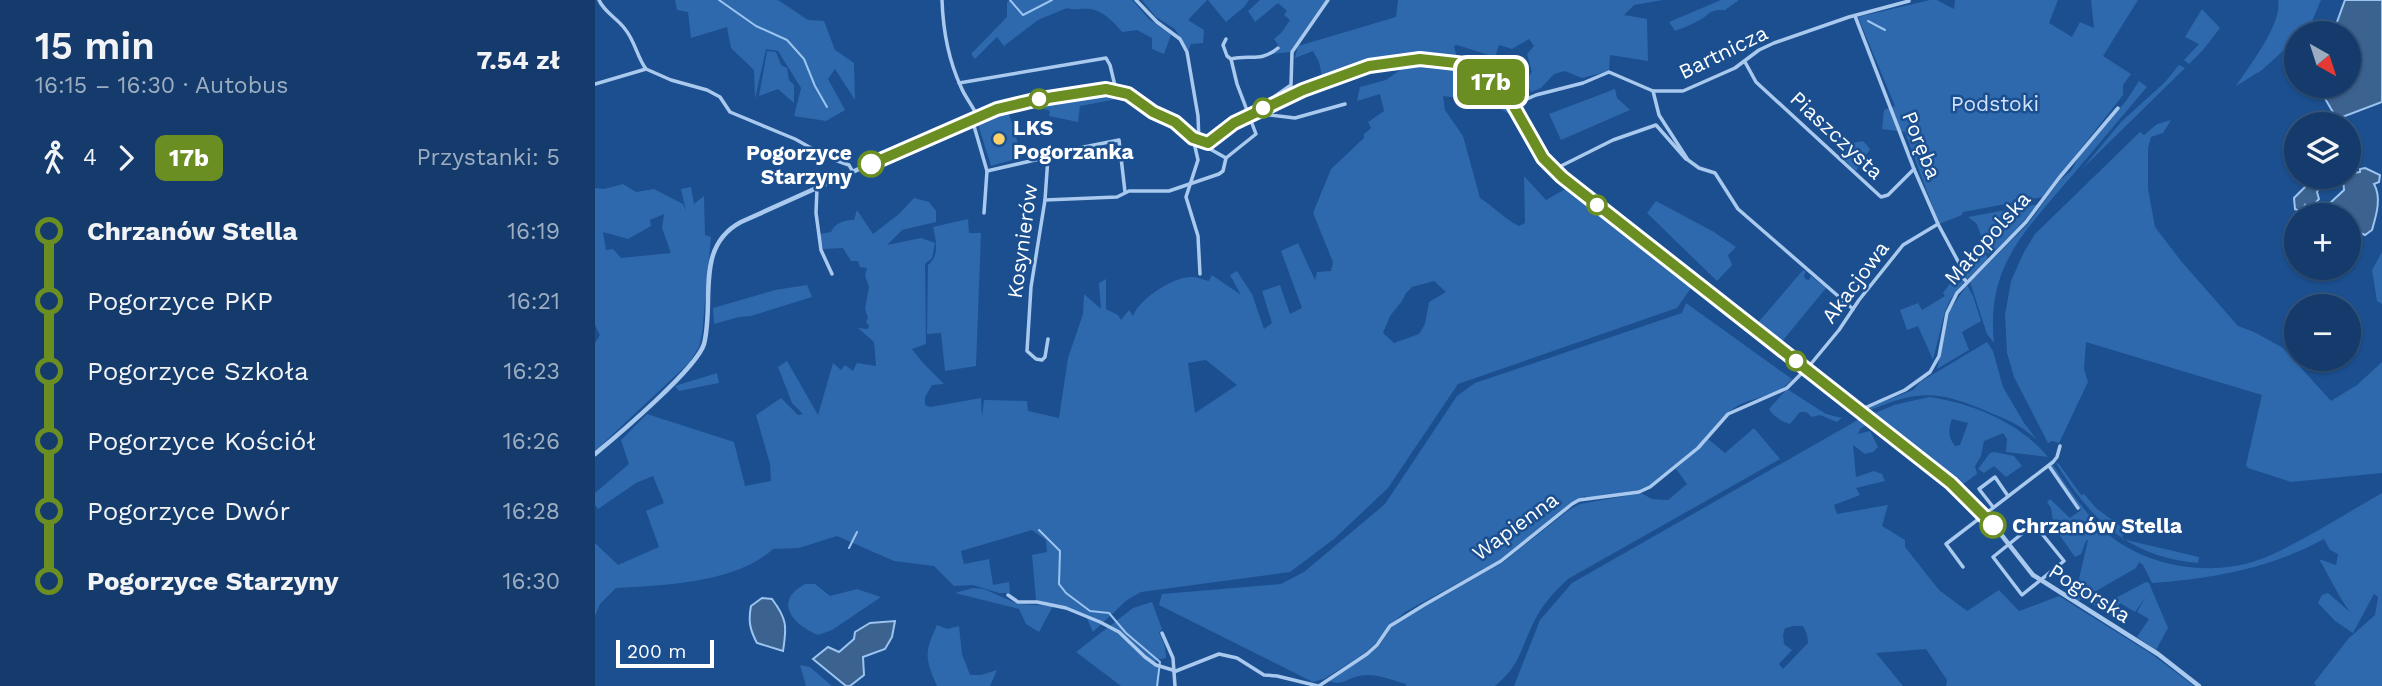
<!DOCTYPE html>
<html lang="pl">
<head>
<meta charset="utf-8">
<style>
	:root { --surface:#143b6b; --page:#1d4271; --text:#f1f3f6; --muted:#9dadc1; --line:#33557e }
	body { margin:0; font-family:"Work Sans",sans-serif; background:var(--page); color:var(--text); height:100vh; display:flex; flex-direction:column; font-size:26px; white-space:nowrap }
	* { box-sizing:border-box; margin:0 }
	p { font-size:23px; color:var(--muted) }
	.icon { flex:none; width:38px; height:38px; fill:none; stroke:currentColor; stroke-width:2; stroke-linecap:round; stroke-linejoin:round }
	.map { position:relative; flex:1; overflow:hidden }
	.details { display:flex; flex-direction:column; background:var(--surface); width:595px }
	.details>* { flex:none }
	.badge { padding:0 14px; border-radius:10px; font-size:24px; line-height:46px }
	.needle { width:46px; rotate:141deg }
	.fabs { position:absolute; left:1689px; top:21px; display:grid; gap:14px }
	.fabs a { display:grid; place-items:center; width:77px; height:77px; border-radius:50%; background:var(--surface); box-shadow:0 2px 5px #0004,0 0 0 2px var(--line); font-size:35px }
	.scale { position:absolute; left:21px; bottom:18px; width:98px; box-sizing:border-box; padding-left:7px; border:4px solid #fff; border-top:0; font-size:19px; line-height:24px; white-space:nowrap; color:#fff; -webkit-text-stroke:5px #1b4f8f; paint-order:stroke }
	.map>.badge { position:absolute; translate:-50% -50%; box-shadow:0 0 0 4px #fff }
	.legs { display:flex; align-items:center; gap:10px; height:77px; padding:0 35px; font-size:23px }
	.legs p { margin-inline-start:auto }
	.headline { display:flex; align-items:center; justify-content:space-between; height:119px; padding:0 35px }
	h1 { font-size:38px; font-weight:600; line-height:52px }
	ul { padding:0 35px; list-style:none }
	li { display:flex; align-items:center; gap:24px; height:70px; font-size:26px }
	li i { display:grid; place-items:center; width:10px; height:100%; margin:0 9px; background:currentColor }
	li i::after { content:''; width:18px; height:18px; margin:-9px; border:5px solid; border-radius:50%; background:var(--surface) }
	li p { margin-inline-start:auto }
	li:first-child i { background:linear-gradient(#0000 50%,currentColor 0) }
	li:last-child i { background:linear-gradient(currentColor 50%,#0000 0) }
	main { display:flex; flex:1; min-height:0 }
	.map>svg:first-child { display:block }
	.green { fill:#2e69ad; fill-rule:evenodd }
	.water { fill:#3c6290; stroke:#9cc4f0; stroke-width:2 }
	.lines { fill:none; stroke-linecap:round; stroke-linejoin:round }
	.stream { stroke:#9cc4f0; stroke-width:2 }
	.minor { stroke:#a9c9ee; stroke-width:3.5 }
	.tertiary { stroke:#a9c9ee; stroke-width:4.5 }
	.line-1-casing { stroke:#fff; stroke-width:16 }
	.line-1 { stroke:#6b8e23; stroke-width:10 }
	.stop-1-dot { fill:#fff; stroke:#6b8e23; stroke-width:3.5 }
	.poi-dot { fill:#ffd166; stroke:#1b4f8f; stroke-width:2.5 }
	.labels { text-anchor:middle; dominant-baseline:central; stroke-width:5; stroke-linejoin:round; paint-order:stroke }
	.street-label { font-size:21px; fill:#fff; stroke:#1b4f8f }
	.park-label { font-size:21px; fill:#cfe3fa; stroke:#1b4f8f }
	.poi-label { font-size:21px; font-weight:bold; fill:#fff; stroke:#1b4f8f; text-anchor:start }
	.stop-label { font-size:21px; font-weight:bold; fill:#fff; stroke:#1b4f8f; text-anchor:end }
</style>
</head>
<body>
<main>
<section class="details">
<div class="headline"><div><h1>15 min</h1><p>16:15 – 16:30 · Autobus</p></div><b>7.54 zł</b></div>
<div class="legs"><svg class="icon" aria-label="walk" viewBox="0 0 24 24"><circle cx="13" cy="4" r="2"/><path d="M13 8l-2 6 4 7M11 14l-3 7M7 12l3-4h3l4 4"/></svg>4<svg class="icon" aria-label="forward" viewBox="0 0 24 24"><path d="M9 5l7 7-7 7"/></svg><b class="badge" style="background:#6b8e23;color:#fff">17b</b><p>Przystanki: 5</p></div>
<ul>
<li><i style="color:#6b8e23"></i><b>Chrzanów Stella</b><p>16:19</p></li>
<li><i style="color:#6b8e23"></i><span>Pogorzyce PKP</span><p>16:21</p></li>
<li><i style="color:#6b8e23"></i><span>Pogorzyce Szkoła</span><p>16:23</p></li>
<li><i style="color:#6b8e23"></i><span>Pogorzyce Kościół</span><p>16:26</p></li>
<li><i style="color:#6b8e23"></i><span>Pogorzyce Dwór</span><p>16:28</p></li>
<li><i style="color:#6b8e23"></i><b>Pogorzyce Starzyny</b><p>16:30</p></li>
</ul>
</section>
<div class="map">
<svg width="1787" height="686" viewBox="0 0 1787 686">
	<rect width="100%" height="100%" fill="#1b4f8f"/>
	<g class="green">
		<polygon points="80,0 183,0 213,20 229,21 240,50 259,63 260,100 240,69 233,79 250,110 231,121 199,116 206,88 183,51 171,49 160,99 159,70 136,48 132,27 96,38 93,12 82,10"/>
		<path d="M415,0H537L554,19L576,35L569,54L557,49V38L542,30L527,32C520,23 507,10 495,9C486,8 481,11 472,8L443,20L409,46L402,37L380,59L376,54L412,17V2Z"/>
		<polygon points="547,0 612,0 593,20 609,30 608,43 596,44 593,51 580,29 561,17"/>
		<polygon points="613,0 654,0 649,7 631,22"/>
		<polygon points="665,0 732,0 695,52 677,54 685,48 679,39 687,32 695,20 689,15 692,11 683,3 660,22 653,11"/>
		<polygon points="803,0 1068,0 1039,5 1029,15 1052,19 1053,61 1015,55 1014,71 987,78 970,71 959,74 946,88 936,92 930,81 937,72 932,54 939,46 934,39 917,49 904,45 900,57 862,45 859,46 863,62 816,57 781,62 728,80 724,62 718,51 700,58 703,46 801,17"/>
		<path d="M1126,0H1144L1130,10C1113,9 1115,15 1103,21C1096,25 1087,28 1080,31L1074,22Z"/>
		<polygon points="1335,0 1342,0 1359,9 1360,0 1463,0 1454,23 1477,37 1485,22 1499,28 1496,0 1543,0 1508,56 1536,74 1528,85 1528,95 1448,197 1368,212 1367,215 1344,224 1310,132 1287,129 1289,110 1300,106 1263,17"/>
		<path d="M1683,0H1726L1715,26L1707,33H1701V39L1667,70L1641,86C1654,66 1688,23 1683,0Z"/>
		<polygon points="1607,9 1625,28 1608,50 1594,64 1589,60 1604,44 1590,37"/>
		<polygon points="172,51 181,52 186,65 192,68 194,80 199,85 199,103 183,89 164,96"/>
		<path d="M840,64L873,72L916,108L922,118L919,119C903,101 871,99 848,96L850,110L868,136L885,198C899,207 910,219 924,226L930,223L929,176L951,200L972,188L1098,285L1082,308L863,384L793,488L739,539L695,572L546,592L532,600L498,632L490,614L441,600L437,555L452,552L451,540L437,530L366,551L369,564L394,559L398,585L414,582L415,593H404L378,585L359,586L339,566L299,561L242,536L204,548L178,549C141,583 70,585 21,588L5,604L0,616V543L23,565L64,547L51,511L69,503L58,476L41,483L3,509L0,505V493L34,464L26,440L52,414L139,442L150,486L176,481L175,464L161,415L186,398L203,415L208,414L197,403L183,367L192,361L223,415L238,363L246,370L250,365L258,371L262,363L281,366L279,342L263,328L273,329L274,326L271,322L273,318L270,309L274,287L270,276L272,268L265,267L263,261H256L248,248L228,249L225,234L236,232C240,223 249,220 259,220L262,210L278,234L304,214L319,198L334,202L341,211V222L307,230L292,245L326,238L340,243L337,258L330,264L331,344L317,349L328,363L349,384L337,385L330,397V405L335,407L386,398L387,418L389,400L432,401L433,411L464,418L473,358L488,314L489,294L506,309L504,283L511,279V309L523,315L526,320L534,310L538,316C544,299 579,276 597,277C603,277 609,280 614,281L617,275L646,295L635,275L642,271L657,294L669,329L677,323L667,291L685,285L695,314L707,308L686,251L703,243L720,280L722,272L736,271L738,262L718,213L736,169L769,138V134L776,128L773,122L789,111L785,94L762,101L765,87L791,80L812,65ZM839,281L851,292L834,302L830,324L824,334L799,343L788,333L795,316L807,301L811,293L817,287ZM611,360L642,385L600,413L593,363Z"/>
		<polygon points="1584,65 1590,68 1487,169 1526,122 1570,82"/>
		<path d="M1544,81L1552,87C1526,117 1501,148 1475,178C1430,231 1391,266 1399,343L1392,334L1375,282L1433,224L1465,180L1476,171L1484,156L1531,101Z"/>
		<polygon points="1020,89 1022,98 1035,110 966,140 954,114"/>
		<polygon points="514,91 528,94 527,98 485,106 483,122 454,116 455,111 447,108 448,103 453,100"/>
		<polygon points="413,111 427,157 396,166 382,121"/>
		<polygon points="1576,120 1568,133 1556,137 1553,148 1553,189 1560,227 1586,261 1643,326 1659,332 1688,348 1736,401 1762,385 1787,362 1787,473 1696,482 1653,468 1651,465 1667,395 1491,342 1489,369 1493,382 1464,443 1457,441 1453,443 1419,377 1412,353 1410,315 1416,281 1429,252 1440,234 1545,132 1549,135 1562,124"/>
		<polygon points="1268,141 1275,149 1261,171 1246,157 1258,143"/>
		<path d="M28,184L41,192L59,189L88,204L91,211L86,189L96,187L99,204L109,196L110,235L116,237L107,334L104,347L94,363L0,451V343L5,335L0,325V188L9,189ZM69,214L67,228L76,253L26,258L18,249L11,250L8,232L33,239L56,226L55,220Z"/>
		<polygon points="1061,201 1119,232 1141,247 1133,255 1137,265 1122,281 1052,213"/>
		<polygon points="1444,204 1401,252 1392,253 1382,224 1373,217"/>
		<path d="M373,219L374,233H386L381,366L350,371L346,333L332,334L333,265C345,255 341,241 338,227Z"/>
		<polygon points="1389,251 1393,259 1371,280 1366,273 1366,268"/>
		<polygon points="1787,252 1787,304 1782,301 1777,270"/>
		<polygon points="1208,270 1211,272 1209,275 1210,279 1214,280 1216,276 1231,288 1185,344 1161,325"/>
		<polygon points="1362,274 1369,282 1355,300 1350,311 1338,360 1323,326 1312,330 1305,310 1323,303 1327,310 1350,296 1348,293"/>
		<polygon points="212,285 217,297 156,316 144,317 119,324 118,308 180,290"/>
		<polygon points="1372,285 1378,296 1386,321 1367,332 1374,350 1342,369 1355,310"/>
		<path d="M1091,303L1197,379C1184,396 1162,396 1144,405C1124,416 1116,433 1101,448C1087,462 1069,474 1053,487L1044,490L992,498L988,495L989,498L984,499L905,560L810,612L794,626L780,644L770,653L729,679L718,682L564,605L567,594L686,584L709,572L790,504L862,396L880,383L1087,313Z"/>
		<path d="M1392,342L1398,351L1408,387L1429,423L1442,440C1429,427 1413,420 1396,413C1343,390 1323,389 1271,412L1272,408L1318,390L1325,382Z"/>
		<polygon points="122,373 124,383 84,391 80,386"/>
		<path d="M1192,389L1231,414L1247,418L1242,422L1225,415L1217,417L1211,412H1205L1195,424C1186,421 1179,417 1174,409Z"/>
		<path d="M1334,397C1378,403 1425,423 1453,457L1411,452L1412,439L1408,433L1389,441L1386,456L1380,466L1382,474L1364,487L1273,416L1299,405ZM1357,419L1373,423L1365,445L1360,446C1353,437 1353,430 1357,419Z"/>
		<path d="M1268,417L1275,423L1265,429L1263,434L1275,431L1283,447L1278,452L1270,454L1258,445L1261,477L1279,471L1287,474L1290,481L1261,488L1265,495L1239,505L1242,514L1293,505L1287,526L1310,540V547L1344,590L1372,611L1404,590L1424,611L1464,596L1558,655L1599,686H1351L1352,680L1331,649L1281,653L1308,686H919L945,620L977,583ZM1199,626H1208L1212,634L1213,643L1188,669L1184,664L1197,650L1189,644L1188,635L1190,628Z"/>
		<path d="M1159,428L1185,459L973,579C959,592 947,605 939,622C925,649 926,665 900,686H811V684C796,680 779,672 764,676C750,679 748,686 733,681L770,657L784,646L796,628L812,615L907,563L974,510L985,504L1046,493L1057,499L1073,500L1092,484L1081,469L1113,439L1130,453Z"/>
		<polygon points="1399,452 1419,456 1427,466 1411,477 1399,466 1389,473 1383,469 1395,453"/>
		<path d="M1461,463L1464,464L1486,495L1489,494L1501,508L1529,529L1527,539L1604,557L1603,563C1534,557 1496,520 1461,463Z"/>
		<path d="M1458,465C1472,487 1488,510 1507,529C1550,569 1621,579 1674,556C1713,538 1750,514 1787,493V686H1721L1719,683L1753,639L1780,615L1783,597L1779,594L1758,633L1740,621L1723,603L1727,595L1733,593L1755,612C1743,596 1735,577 1724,559L1741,565L1743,554L1735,550L1729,539C1676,568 1616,579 1557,583L1548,565L1544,562L1541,568L1482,602L1480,596L1493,540L1491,541L1486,554L1480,557L1459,527L1456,508L1452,502L1455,499L1475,518L1486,510L1456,466Z"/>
		<polygon points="1551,582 1554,583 1573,628 1561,650 1542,637 1554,619 1542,612 1551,597 1540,612 1525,603 1519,618 1491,600 1496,598 1509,604"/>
		<path d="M210,584H220L235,596L262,589L286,597L237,630L223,635C199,625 177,602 210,584Z"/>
		<polygon points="378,588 389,589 423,604 458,606 444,632 431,624 424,609 360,593"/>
		<path d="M557,602L567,629L564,633C569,641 571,649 571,658L561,660L559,664L565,669L564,686H526L481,652L538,608Z"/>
		<path d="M342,625L352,629L364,626L367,654L375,675H386L402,670L395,686H342C330,658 329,653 342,625Z"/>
		<polygon points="205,665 215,667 237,686 211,686"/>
	</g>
	<g class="water">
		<polygon points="1750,0 1787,0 1787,102 1742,119 1725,90 1727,86 1754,86 1754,33 1738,33"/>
		<path d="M1770,168L1785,175L1784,182L1779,184C1787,198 1781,216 1777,230L1770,235L1754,228V215H1734L1733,205L1749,190L1748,179L1754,174L1765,172V169Z"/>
		<polygon points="1722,177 1730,177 1722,192 1724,199 1713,211 1710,205 1706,212 1700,209 1699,198 1712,185 1712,182"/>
		<path d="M167,598L177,599C192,619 192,626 188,651L162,643C155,630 153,621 156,606Z"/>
		<polygon points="300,621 297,637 290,649 268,657 269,675 255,686 251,686 218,659 233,647 244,652 259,639 260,632 275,623"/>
	</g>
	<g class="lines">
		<g class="stream">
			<polyline points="124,0 161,26 192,40 209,59 220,86 232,107"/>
			<polyline points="415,0 428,15 457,0"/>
			<polyline points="1273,21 1290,30"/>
			<polyline points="444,530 465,551 464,584 471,593 495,611 514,613 531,633 565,662 562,686"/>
			<polyline points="254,548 262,532"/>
		</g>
		<g class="minor">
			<path d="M4,0C9,12 22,18 30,29C40,41 42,57 51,69"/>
			<path d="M347,0C348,30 353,59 366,87C370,97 378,106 382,116"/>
			<polyline points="541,0 562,22 585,39 592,52 603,116 604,141"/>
			<polyline points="1260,16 1319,169 1343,224 1365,265 1365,275 1372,282"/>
			<polyline points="631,39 628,45 632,56 636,59"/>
			<polyline points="1150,62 1161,82 1286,197 1293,195 1319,169"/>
			<polyline points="364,83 511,58 515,65 521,90"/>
			<polyline points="0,84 51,69 76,80 112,90 125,97 135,112 200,139 234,158 254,165 258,172"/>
			<polyline points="1058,91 1064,115 1093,160 1104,168 1120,173 1143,209 1258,309"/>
			<polyline points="918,105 941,95 988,83 1014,72 1058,91 1088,91 1140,68 1164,50 1179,43 1254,17 1314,1"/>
			<polyline points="673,106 673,101 696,85 697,52 733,0"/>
			<polyline points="664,111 667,114 700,118 750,104"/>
			<polyline points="377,119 392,171 389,213"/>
			<polyline points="598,138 603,160 591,197 603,236 605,274"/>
			<polyline points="611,144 615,149 631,158"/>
			<polyline points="453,157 459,153 524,140 530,192"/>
			<polyline points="958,170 1018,140 1061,125 1091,159"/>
			<polyline points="392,171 453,157 450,200 436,287 432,351 441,359 447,360 450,357 453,339"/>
			<polyline points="222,188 221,213 226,250 237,274"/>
			<path d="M450,200L522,197L534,191H574L624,174L628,171L631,158L661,134L642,84L636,59C655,54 665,63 683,48"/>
			<polyline points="1265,410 1310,390 1335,372 1344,356 1352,313 1362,293 1431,222 1464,178 1523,108"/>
			<polyline points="1454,466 1483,508"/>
			<polyline points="1398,507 1384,489 1400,477 1413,496"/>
			<polygon points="1439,524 1469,561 1427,595 1398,557"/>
			<polyline points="1368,567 1351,544 1458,462 1462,457 1465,446"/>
			<polyline points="413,595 423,602 442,602 471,608 505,622 524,632 550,657 561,665 581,671"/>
			<polyline points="567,633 578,658 580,686"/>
			<polyline points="581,671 624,654 642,658 669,675 682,676 723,686"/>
			<polyline points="724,686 772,654 782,645 795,626 829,605 906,561 977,504 984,500 1044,492 1055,487 1103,448 1133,414 1192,388 1215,365 1244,330 1264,300 1308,245 1343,224"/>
		</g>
		<path class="tertiary" d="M0,454C23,435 102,368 109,344C120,301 99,247 146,222L382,116L440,100L501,90L524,91L533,94L558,112L580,122L598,138L610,143L616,142C675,96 779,50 855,62C866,64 876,65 885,72C900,83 916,99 925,115C936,134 943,154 958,170L1354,481L1390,514L1438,575L1563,654L1604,686"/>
	</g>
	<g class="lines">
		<defs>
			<polyline id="line-1" points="276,164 402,109 440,100 511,89 533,94 558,112 580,122 598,138 613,143 639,123 708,90 774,66 825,59 870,64 887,73 918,105 948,158 967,177 1356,483 1398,525"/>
		</defs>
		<use href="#line-1" class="line-1-casing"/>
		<use href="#line-1" class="line-1"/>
	</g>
	<g class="stop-1-dot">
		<circle cx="444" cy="99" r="9"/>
		<circle cx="668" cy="108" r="9"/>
		<circle cx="276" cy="164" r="12"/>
		<circle cx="1002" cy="205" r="9"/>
		<circle cx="1201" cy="361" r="9"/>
		<circle cx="1398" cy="525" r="12"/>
	</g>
	<circle class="poi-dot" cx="404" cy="139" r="7"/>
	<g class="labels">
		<g class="street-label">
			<text transform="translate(1128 52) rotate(-26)">Bartnicza</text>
			<text transform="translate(1242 135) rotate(43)">Piaszczysta</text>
			<text transform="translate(1327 145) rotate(68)">Poręba</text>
			<text transform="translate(1392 238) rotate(-48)">Małopolska</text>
			<text transform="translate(427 241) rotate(-82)">Kosynierów</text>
			<text transform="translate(1260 282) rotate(-53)">Akacjowa</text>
			<text transform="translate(920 526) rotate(-36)">Wapienna</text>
			<text transform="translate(1495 593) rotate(32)">Pogorska</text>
		</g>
		<g class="park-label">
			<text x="1400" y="103">Podstoki</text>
		</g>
		<g class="poi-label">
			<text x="418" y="127">LKS<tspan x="418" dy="24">Pogorzanka</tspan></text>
		</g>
		<g class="stop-label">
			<text x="257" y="152">Pogorzyce<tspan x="257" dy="24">Starzyny</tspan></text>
			<text x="1417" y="525" text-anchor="start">Chrzanów Stella</text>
		</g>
	</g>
</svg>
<div class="fabs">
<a><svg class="needle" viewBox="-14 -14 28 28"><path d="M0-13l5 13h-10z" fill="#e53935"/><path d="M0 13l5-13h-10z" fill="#9dadc1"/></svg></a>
<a><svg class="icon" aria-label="layers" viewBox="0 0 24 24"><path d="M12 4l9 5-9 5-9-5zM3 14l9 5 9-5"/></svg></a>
<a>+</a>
<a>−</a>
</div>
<div class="scale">200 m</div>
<b class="badge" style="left:896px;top:82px;background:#6b8e23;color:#fff">17b</b>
</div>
</main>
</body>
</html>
